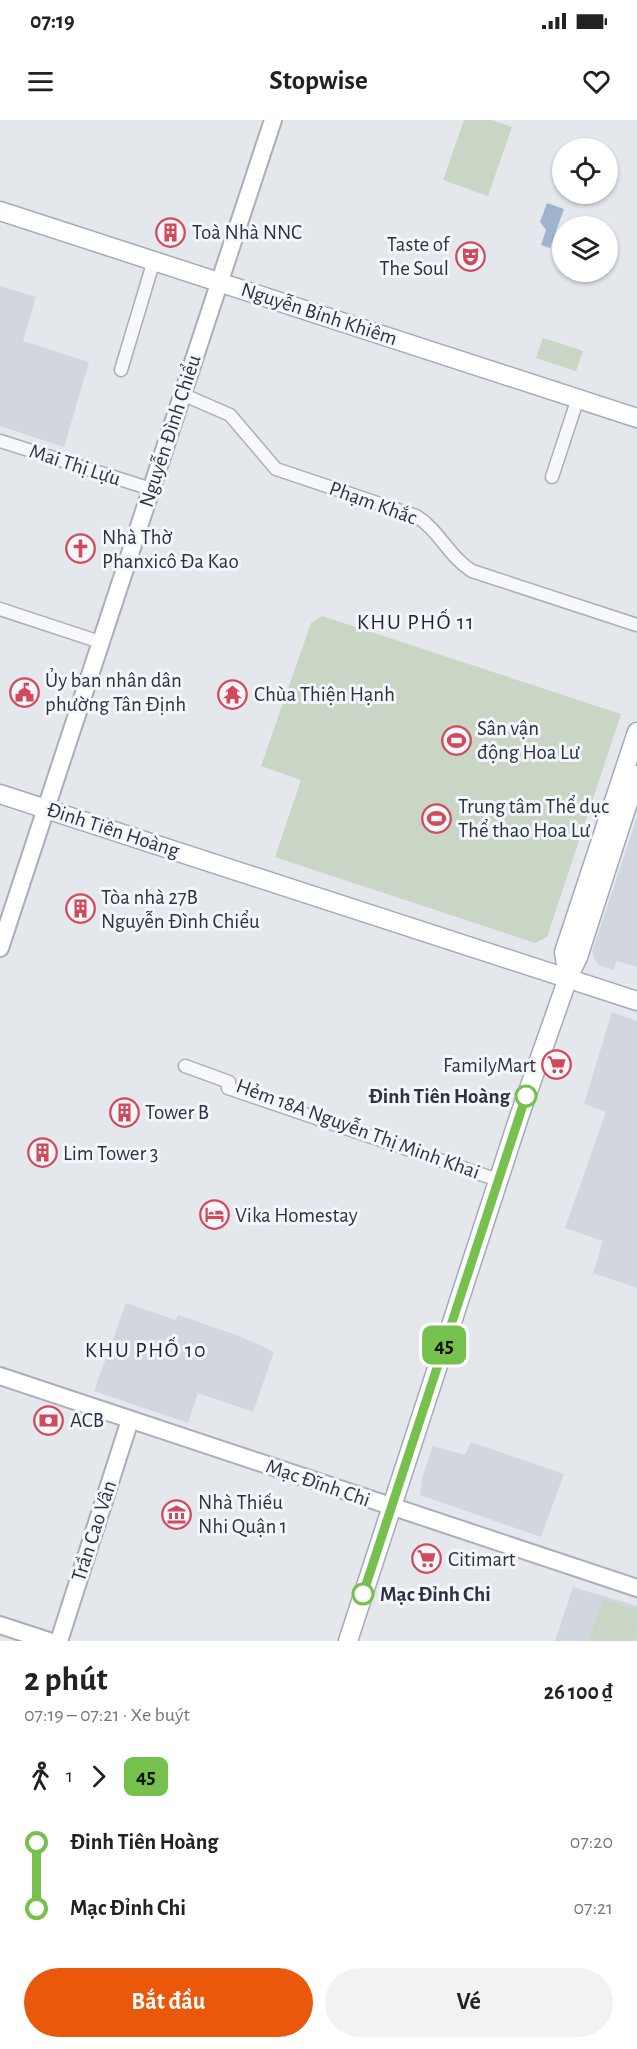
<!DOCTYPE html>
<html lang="vi">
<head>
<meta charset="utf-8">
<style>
	:root { --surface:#fff; --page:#f2f2f2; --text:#222; --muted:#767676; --accent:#ea580c }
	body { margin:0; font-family:"Alegreya Sans",sans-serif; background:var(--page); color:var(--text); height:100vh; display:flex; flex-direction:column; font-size:22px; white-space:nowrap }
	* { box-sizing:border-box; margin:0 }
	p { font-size:20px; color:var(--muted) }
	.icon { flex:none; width:33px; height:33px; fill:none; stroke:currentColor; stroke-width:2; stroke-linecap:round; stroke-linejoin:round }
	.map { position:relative; height:1521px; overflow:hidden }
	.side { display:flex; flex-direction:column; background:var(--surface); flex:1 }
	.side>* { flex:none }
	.badge { padding:0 12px; border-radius:9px; font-size:21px; line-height:39px }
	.fabs { position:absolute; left:552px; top:18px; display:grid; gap:12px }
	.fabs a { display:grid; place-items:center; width:66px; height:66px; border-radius:50%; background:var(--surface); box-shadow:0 2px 4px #0004; font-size:30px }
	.map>.badge { position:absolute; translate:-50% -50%; box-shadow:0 0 0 3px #fff }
	.legs { display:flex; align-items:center; gap:9px; height:66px; padding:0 24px; font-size:20px }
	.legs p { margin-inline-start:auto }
	.headline { display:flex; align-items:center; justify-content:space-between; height:102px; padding:0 24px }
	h1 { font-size:33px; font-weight:700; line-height:45px }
	.cta { display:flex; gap:12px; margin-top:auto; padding:12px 24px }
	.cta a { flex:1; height:69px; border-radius:36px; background:var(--accent); color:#fff; font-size:24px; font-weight:700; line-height:69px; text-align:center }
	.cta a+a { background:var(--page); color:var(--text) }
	ul { padding:0 24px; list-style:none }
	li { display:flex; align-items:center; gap:21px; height:66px; font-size:22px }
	li i { display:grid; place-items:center; width:9px; height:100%; margin:0 8px; background:currentColor }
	li i::after { content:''; width:15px; height:15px; margin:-8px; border:4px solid; border-radius:50%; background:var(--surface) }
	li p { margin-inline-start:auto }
	li:first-child i { background:linear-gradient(#0000 50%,currentColor 0) }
	li:last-child i { background:linear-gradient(currentColor 50%,#0000 0) }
	.status { display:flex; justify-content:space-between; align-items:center; height:42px; padding:0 30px; background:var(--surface); direction:ltr }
	.status svg { height:16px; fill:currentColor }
	header { display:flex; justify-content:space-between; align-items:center; height:78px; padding:0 24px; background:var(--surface); font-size:27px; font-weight:700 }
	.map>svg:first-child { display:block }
	.built { fill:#d2d6de }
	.green { fill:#c9d6c5 }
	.water { fill:#9fb4cc }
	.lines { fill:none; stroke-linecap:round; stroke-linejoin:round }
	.street-casing { stroke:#a9aeb7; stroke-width:15 }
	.secondary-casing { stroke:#a9aeb7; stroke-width:20 }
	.primary-casing { stroke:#a3abb8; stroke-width:21 }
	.street { stroke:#f7f8fa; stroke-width:12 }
	.secondary { stroke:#fff; stroke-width:16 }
	.primary { stroke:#fff; stroke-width:18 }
	.line-1-casing { stroke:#fff; stroke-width:14 }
	.line-1 { stroke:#76c04d; stroke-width:9 }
	.stop-1-dot { fill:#fff; stroke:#76c04d; stroke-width:3 }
	.labels { text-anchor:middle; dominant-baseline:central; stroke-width:6; stroke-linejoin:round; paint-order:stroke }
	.poi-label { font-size:21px; fill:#2b3445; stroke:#f4f6f9; text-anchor:start }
	.street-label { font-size:21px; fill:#2b3445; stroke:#f4f6f9 }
	.stop-label { font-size:21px; font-weight:bold; fill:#2b3445; stroke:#f4f6f9; text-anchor:end }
	.neighbourhood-label { font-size:22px; letter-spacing:1.5px; fill:#1d2536; stroke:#f4f6f9 }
</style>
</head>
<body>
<div class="status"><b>07:19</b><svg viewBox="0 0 49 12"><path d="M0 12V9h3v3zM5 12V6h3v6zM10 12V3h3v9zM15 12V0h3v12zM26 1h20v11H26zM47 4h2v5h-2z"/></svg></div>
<header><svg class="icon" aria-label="menu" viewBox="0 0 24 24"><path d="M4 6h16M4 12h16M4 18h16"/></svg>Stopwise<svg class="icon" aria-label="heart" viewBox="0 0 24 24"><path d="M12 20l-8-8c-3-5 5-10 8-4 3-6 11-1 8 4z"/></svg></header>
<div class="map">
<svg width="637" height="1521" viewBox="0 0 637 1521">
	<rect width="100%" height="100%" fill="#e4e7ec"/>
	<g class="built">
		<polygon points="0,166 36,177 23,221 89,242 64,327 0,306"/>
		<polygon points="637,697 637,847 617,841 613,850 597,844 592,832"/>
		<polygon points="612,892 637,901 637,1168 593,1153 603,1121 565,1108 606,992 584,984"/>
		<polygon points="126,1183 176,1200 178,1195 187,1198 239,1216 274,1232 253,1292 198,1273 188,1303 94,1271"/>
		<polygon points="471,1322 564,1354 541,1417 420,1375 422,1358 433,1326 465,1335"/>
		<polygon points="573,1467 637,1486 637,1521 555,1521"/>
	</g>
	<g class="green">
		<polygon points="464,0 491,0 512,7 488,76 443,60"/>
		<polygon points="543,218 583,231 576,251 536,238"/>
		<polygon points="322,496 621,594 547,817 535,823 275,737 301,660 261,646 311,503"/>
		<polygon points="603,1479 637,1490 636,1521 588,1521"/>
	</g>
	<polygon class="water" points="547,83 564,89 550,128 541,125 546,110 540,102"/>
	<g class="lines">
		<defs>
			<g id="street">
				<polyline points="121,250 154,140"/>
				<path d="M182,274L230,295L276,349L416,396C439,410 449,437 472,451L637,505"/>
				<polyline points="0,321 151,369"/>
				<polyline points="552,357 578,278"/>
				<polyline points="0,489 100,522"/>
				<polyline points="185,946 229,962 228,968 498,1060"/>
			</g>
			<g id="secondary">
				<polyline points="0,828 273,0"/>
				<polyline points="0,1256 637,1468"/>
				<polyline points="0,1505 49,1521"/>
				<polyline points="59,1521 130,1300"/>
			</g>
			<g id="primary">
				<polyline points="0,91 637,298"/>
				<polyline points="0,674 637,881"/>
				<polyline points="568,858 564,832 637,612"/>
				<polyline points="348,1521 519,997 568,858 578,837 637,655"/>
			</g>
		</defs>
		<use href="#street" class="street-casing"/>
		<use href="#secondary" class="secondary-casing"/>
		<use href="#primary" class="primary-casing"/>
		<use href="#street" class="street"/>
		<use href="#secondary" class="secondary"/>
		<use href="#primary" class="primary"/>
	</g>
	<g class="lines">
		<defs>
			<polyline id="line-1" points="363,1474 526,976"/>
		</defs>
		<use href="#line-1" class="line-1-casing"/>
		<use href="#line-1" class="line-1"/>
	</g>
	<defs>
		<symbol id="building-ring" viewBox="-11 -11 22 22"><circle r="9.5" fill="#f4f6f9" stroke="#d1495b" stroke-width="1.5"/><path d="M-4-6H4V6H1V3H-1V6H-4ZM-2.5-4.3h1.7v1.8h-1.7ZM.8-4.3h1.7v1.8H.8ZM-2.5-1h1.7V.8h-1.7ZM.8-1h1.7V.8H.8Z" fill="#d1495b"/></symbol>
		<symbol id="theatre-ring" viewBox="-11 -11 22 22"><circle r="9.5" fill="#f4f6f9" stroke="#d1495b" stroke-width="1.5"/><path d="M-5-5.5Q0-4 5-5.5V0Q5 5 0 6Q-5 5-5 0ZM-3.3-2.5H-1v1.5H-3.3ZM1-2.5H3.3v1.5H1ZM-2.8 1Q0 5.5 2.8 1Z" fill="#d1495b"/></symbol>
		<symbol id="church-ring" viewBox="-11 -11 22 22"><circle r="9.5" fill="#f4f6f9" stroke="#d1495b" stroke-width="1.5"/><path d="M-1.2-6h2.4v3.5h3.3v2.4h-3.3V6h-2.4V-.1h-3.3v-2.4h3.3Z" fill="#d1495b"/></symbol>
		<symbol id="civic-ring" viewBox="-11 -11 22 22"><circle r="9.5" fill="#f4f6f9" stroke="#d1495b" stroke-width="1.5"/><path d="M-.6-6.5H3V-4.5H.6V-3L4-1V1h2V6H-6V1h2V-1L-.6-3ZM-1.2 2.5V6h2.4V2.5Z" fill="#d1495b"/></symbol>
		<symbol id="temple-ring" viewBox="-11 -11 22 22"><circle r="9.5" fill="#f4f6f9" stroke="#d1495b" stroke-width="1.5"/><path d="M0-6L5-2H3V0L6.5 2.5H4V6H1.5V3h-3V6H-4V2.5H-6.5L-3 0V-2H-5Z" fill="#d1495b"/></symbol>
		<symbol id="stadium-ring" viewBox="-11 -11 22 22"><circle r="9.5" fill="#f4f6f9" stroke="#d1495b" stroke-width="1.5"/><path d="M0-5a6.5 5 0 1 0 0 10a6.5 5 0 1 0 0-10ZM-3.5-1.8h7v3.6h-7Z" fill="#d1495b"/></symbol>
		<symbol id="supermarket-ring" viewBox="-11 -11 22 22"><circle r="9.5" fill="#f4f6f9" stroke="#d1495b" stroke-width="1.5"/><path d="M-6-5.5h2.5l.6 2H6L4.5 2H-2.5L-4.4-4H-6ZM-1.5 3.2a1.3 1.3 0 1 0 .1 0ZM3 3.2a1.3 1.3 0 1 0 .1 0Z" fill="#d1495b"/></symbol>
		<symbol id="hotel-ring" viewBox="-11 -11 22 22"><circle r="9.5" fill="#f4f6f9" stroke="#d1495b" stroke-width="1.5"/><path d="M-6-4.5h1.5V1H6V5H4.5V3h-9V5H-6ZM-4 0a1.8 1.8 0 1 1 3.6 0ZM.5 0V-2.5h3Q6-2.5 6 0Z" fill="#d1495b"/></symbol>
		<symbol id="bank-ring" viewBox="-11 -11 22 22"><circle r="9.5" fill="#f4f6f9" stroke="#d1495b" stroke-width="1.5"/><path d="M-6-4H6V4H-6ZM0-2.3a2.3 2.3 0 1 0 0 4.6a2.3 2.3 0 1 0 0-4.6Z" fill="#d1495b"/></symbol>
		<symbol id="museum-ring" viewBox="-11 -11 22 22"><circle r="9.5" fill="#f4f6f9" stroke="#d1495b" stroke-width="1.5"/><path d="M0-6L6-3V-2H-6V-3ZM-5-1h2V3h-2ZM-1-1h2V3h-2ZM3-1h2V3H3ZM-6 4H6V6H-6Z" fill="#d1495b"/></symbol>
	</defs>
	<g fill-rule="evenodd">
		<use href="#building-ring" x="154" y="96" width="33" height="33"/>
		<use href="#theatre-ring" x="454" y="120" width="33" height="33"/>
		<use href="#church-ring" x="64" y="412" width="33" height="33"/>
		<use href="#civic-ring" x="8" y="556" width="33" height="33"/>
		<use href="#temple-ring" x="216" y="558" width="33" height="33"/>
		<use href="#stadium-ring" x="440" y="604" width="33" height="33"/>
		<use href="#stadium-ring" x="420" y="682" width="33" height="33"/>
		<use href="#building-ring" x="64" y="772" width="33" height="33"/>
		<use href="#supermarket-ring" x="540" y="928" width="33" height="33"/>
		<use href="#building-ring" x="108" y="976" width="33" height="33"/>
		<use href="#building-ring" x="26" y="1016" width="33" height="33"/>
		<use href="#hotel-ring" x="198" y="1078" width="33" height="33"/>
		<use href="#bank-ring" x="32" y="1284" width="33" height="33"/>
		<use href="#museum-ring" x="160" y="1378" width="33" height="33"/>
		<use href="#supermarket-ring" x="410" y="1422" width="33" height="33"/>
	</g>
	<g class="stop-1-dot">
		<circle cx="526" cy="976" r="10"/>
		<circle cx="363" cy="1474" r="10"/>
	</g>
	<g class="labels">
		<g class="poi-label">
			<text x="192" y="112">Toà Nhà NNC</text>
			<text x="449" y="124" text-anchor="end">Taste of<tspan x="449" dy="24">The Soul</tspan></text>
			<text x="102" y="417">Nhà Thờ<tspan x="102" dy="24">Phanxicô Đa Kao</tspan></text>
			<text x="45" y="560">Ủy ban nhân dân<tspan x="45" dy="24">phường Tân Định</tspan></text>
			<text x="254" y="574">Chùa Thiện Hạnh</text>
			<text x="477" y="608">Sân vận<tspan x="477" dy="24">động Hoa Lư</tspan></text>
			<text x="458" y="686">Trung tâm Thể dục<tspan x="458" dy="24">Thể thao Hoa Lư</tspan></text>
			<text x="101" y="777">Tòa nhà 27B<tspan x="101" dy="24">Nguyễn Đình Chiểu</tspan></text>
			<text x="536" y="945" text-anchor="end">FamilyMart</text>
			<text x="145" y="992">Tower B</text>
			<text x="63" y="1033">Lim Tower 3</text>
			<text x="235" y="1095">Vika Homestay</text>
			<text x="70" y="1300">ACB</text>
			<text x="198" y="1382">Nhà Thiếu<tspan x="198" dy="24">Nhi Quận 1</tspan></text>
			<text x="448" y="1439">Citimart</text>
		</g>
		<g class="street-label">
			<text transform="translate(319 194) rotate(18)">Nguyễn Bỉnh Khiêm</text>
			<text transform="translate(170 311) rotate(-72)">Nguyễn Đình Chiểu</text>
			<text transform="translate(75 345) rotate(18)">Mai Thị Lựu</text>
			<text transform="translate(373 383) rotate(20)">Phạm Khắc</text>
			<text transform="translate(113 710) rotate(18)">Đinh Tiên Hoàng</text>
			<text transform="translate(358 1009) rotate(20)">Hẻm 18A Nguyễn Thị Minh Khai</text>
			<text transform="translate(318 1363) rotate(19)">Mạc Đĩnh Chi</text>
			<text transform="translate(94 1411) rotate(-72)">Trần Cao Vân</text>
		</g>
		<g class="stop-label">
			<text x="510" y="976">Đinh Tiên Hoàng</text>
			<text x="380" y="1474" text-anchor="start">Mạc Đỉnh Chi</text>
		</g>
		<g class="neighbourhood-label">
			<text x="416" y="502">KHU PHỐ 11</text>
			<text x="146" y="1230">KHU PHỐ 10</text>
		</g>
	</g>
</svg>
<div class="fabs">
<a><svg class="icon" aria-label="locate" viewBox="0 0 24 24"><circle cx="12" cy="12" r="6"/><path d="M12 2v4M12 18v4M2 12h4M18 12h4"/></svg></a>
<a><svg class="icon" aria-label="layers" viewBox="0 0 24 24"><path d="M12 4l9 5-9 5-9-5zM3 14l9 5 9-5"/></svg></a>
</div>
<b class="badge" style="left:444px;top:1225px;background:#76c04d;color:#111">45</b>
</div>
<section class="side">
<div class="headline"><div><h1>2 phút</h1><p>07:19 – 07:21 · Xe buýt</p></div><b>26 100 ₫</b></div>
<div class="legs"><svg class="icon" aria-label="walk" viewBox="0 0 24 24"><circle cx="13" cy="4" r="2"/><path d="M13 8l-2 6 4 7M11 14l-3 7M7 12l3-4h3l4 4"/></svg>1<svg class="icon" aria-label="forward" viewBox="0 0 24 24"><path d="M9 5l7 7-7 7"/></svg><b class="badge" style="background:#76c04d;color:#111">45</b></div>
<ul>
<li><i style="color:#76c04d"></i><b>Đinh Tiên Hoàng</b><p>07:20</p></li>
<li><i style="color:#76c04d"></i><b>Mạc Đỉnh Chi</b><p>07:21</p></li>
</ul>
<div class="cta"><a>Bắt đầu</a><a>Vé</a></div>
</section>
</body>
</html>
